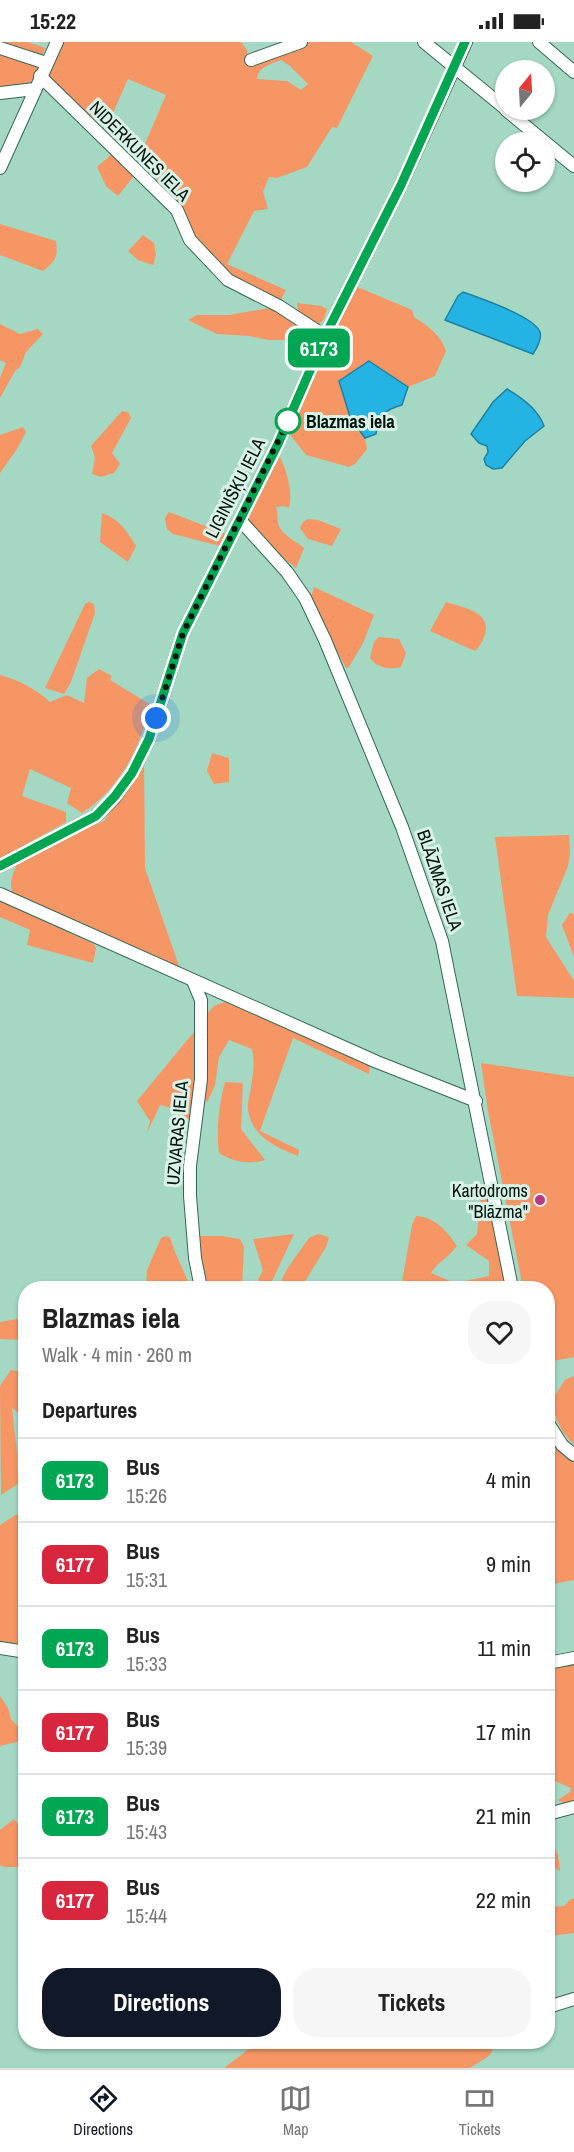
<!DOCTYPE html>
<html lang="en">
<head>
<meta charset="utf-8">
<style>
	:root { --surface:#fff; --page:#f6f6f6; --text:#222; --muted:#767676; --line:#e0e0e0; --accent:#111827 }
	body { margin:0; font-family:"Archivo Narrow",sans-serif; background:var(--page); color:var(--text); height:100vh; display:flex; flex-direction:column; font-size:22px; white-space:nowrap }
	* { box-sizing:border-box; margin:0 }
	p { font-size:20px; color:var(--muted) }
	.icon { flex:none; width:33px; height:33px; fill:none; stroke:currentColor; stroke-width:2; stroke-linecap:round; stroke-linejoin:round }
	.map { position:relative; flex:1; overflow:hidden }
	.sheet { position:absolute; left:18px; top:1239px; width:537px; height:768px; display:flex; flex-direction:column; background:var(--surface); border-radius:24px; box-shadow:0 2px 4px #0004 }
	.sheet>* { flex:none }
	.badge { padding:0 12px; border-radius:9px; font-size:21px; line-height:39px }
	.needle { width:39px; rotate:18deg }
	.tools { position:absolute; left:495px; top:18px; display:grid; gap:12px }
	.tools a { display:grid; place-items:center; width:60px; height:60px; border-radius:50%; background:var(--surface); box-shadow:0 2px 4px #0004; font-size:30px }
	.you { position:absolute; width:30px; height:30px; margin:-15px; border:4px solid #fff; border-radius:50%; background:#1a73e8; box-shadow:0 0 0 9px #1a73e833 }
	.map>.badge { position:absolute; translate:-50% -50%; box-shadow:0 0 0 3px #fff }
	h2 { padding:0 24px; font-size:22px; line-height:54px }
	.round { display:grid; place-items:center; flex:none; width:63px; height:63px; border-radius:24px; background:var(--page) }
	.headline { display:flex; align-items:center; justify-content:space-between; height:102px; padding:0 24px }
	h1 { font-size:28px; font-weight:700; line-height:45px }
	.button { display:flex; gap:12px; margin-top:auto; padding:12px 24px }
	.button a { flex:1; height:69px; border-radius:24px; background:var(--accent); color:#fff; font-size:24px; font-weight:700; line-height:69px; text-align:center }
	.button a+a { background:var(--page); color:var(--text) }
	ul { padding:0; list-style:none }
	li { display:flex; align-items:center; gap:18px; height:84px; padding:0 24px; border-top:2px solid var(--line) }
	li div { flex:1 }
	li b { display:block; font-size:22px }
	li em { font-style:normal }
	li .badge { min-width:66px; font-weight:700; text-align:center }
	.status { display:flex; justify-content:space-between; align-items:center; height:42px; padding:0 30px; background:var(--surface); direction:ltr }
	.status svg { height:16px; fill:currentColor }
	.tab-bar { display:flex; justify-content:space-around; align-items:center; height:84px; border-top:2px solid var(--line); background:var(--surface); font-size:16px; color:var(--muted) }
	.tab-bar a { display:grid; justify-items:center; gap:3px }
	.tab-bar .on { color:var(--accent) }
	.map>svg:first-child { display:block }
	.green { fill:#f59664; fill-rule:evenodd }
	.water { fill:#25b3e4; stroke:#1a83a3; stroke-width:1.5 }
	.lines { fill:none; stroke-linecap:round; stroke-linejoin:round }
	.minor-casing { stroke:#356654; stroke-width:14 }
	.minor { stroke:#fff; stroke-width:12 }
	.line-casing { stroke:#fff; stroke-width:14 }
	.line { stroke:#00a651; stroke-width:9 }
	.walk { stroke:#01130c; stroke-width:6; stroke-dasharray:0 10.8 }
	.stop-dot { fill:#fff; stroke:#00a651; stroke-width:3 }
	.poi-dot { fill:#b93985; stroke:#d9f2e7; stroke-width:2 }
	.labels { text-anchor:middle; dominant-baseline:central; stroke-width:6; stroke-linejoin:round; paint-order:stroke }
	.street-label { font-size:18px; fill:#01130c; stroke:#d9f2e7 }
	.stop-label { font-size:18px; font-weight:bold; fill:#01130c; stroke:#d9f2e7; text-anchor:start }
	.poi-label { font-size:18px; fill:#01130c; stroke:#d9f2e7; text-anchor:end }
</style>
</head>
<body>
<div class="status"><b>15:22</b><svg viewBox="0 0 49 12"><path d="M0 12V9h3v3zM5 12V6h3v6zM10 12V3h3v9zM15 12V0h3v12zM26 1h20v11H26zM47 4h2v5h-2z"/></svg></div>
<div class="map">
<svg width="574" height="2026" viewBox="0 0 574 2026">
	<rect width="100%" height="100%" fill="#a4d8c3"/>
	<g class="green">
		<polygon points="0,0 27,0 46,6 42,13 35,14 0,2"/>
		<path d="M60,0H241L247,8L248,18L282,11L309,0H351L373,14L337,86L332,85L307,125L277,136L269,135L263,150L268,167L254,169L227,222L286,248L279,261L235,238L209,214L193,190L183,169L155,143L158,134L152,123L138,118L166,53L128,37L106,87L48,36V27ZM281,18L290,24L308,42L301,48L287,39L257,37C258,25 271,22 281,18Z"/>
		<path d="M0,9L37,23C39,45 15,46 0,47Z"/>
		<polygon points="114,110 134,134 118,154 106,144 97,125"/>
		<path d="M0,182L56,199C58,216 56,218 43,229L0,213Z"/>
		<polygon points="143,193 154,201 156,213 153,223 138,218 128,209"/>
		<path d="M355,244L412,268L414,275C428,284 441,293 446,309L435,334L408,345L369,320L339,339L350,375L365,396L367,407L355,422L349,425L306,413L291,394L304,357Z"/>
		<polygon points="297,261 321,264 327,267 324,277 317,284 314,282 306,298 269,298 249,294 217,292 188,278 197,273 229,273 269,266 277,271 299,274"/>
		<polygon points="0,282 20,292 38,287 43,292 26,310 20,325 15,329 0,356 0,336 6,321 0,318"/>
		<polygon points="122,369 128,370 131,376 112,411 120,422 114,431 101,435 92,432 95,416 91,404"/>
		<polygon points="23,385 26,390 17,407 0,431 0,393"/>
		<path d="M280,415C287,429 293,452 289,466L284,464L276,465C279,473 276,479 280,486C283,493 297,500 304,506L296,526L261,498L247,475L274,419Z"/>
		<polygon points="169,470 226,492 220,504 173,492 167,487 165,476"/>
		<path d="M102,471C119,477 126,488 136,504L128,520L100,500Z"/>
		<polygon points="308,477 318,478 341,487 332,504 308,497 300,486 303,480"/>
		<polygon points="314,545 374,573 363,601 349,625 346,626 310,559"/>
		<polygon points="89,560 94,562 95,571 71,640 64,652 45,646 85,562"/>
		<path d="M446,560C462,565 492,570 485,592C483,599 480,604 475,609L430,589Z"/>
		<path d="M379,595L399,597L406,611L401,625C388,628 378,626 370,616L374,600Z"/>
		<path d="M99,627L112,634L110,638L151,663C139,706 121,746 82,771L67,761L71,746L30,727L22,754L66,770V780L0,817V633C20,639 35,646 50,660L67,653L84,661L87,636Z"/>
		<polygon points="212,711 229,716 229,740 214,742 207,729"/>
		<path d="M144,718L145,826L180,927L14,853C8,843 12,833 17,822L81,789L104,779Z"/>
		<polygon points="569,793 570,811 568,824 548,873 546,895 574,939 574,956 517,954 495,795"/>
		<polygon points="0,859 94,902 96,906 93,921 27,903 30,888 0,875"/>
		<polygon points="570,871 574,872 574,915 562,883"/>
		<path d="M227,959L370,1021L369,1032L293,996L260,1089L299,1108L298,1114C276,1105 252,1095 248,1068C247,1061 250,1052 251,1045C253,1031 255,1021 252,1007L229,998L219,1015L215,1043L207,1061L204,1053L205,974L214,964Z"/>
		<path d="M198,985L196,1057L191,1078C179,1073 174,1065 160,1063L147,1091L150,1079L137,1059Z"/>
		<polygon points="481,1021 574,1035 574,1315 548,1320 548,1246 523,1246 488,1069"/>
		<path d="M225,1040L243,1041L241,1087L265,1118C248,1123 234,1120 219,1111C216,1088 219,1062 225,1040Z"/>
		<path d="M482,1146L489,1159L506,1246H397L402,1240L412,1183L416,1174C435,1175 447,1189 457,1204C449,1215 438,1220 431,1231L455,1241L489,1234V1219L466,1203L477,1192Z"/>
		<polygon points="294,1192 269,1246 254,1246 263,1228 253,1197"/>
		<polygon points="318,1192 329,1195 326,1205 301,1246 282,1246 281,1239 287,1227 309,1196"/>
		<polygon points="166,1194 170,1195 175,1210 191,1246 146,1246 147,1228 161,1196"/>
		<polygon points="197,1194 222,1194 240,1197 244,1205 242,1246 207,1246"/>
		<polygon points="23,1276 25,1298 0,1297 0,1280"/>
		<polygon points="11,1328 19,1329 24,1335 23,1343 25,1344 25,1376 12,1366 17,1411 18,1442 1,1453 0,1344"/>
		<polygon points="574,1334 574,1403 562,1389 550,1361 565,1338"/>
		<polygon points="548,1384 563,1412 574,1421 574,1538 548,1543 548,1429 553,1430 552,1416 548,1407"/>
		<polygon points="25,1467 25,1607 0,1603 0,1483"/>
		<polygon points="574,1619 574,1760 565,1762 558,1758 570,1750 571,1746 548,1736 548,1622"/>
		<polygon points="0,1654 8,1666 11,1677 21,1688 25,1685 25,1698 0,1704"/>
		<polygon points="14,1777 25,1791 25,1825 5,1825 0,1823 0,1788"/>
		<path d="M548,1798C558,1805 559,1817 560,1829L548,1822Z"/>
		<polygon points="571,1857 574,1857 574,1891 550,1894 548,1891 548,1865 564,1864"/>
		<polygon points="249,2000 497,2000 489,2014 470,2026 224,2026 253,2004"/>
	</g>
	<g class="water">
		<path d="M463,250C479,256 534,274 540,290C542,298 537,306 533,312L445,278L458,254Z"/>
		<path d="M369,319L408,345L402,363C384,368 379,373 376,392L365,396L350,375L339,339Z"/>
		<path d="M507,347C521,355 538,367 544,384L525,399L502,426L493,427L486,423L484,417L488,410L487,404L479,401L471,392L493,360Z"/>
	</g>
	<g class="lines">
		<defs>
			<g id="minor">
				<polyline points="424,0 506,67"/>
				<polyline points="539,0 574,30"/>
				<polyline points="0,6 46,21"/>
				<polyline points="251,18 301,0"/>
				<polyline points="40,34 177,168 190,198 228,238 279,264 325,294"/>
				<polyline points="0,51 35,47"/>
				<polyline points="506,68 574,124"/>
				<polyline points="0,126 57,0"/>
				<polyline points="240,478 287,530 305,556 325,598 402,785 442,899 512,1246"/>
				<polyline points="0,824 96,774 115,755 132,731 149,697 183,591 278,402 325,294 401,143 466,0"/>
				<polyline points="0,852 377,1020 476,1059"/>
				<polyline points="193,939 201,958 201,1037 190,1124 190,1154 195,1216 201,1246"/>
				<polyline points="548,1381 562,1403 574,1413"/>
				<polyline points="0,1606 26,1610"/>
				<polyline points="548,1621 574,1616"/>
				<polyline points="548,1772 574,1765"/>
				<polyline points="548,1965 574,1957"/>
			</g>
		</defs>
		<use href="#minor" class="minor-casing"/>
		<use href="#minor" class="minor"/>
	</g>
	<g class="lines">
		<defs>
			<polyline id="line" points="0,824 96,774 115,754 132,731 149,697 183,591 278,402 325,294 401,143 465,0"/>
		</defs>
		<use href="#line" class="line-casing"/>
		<use href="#line" class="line"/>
		<polyline class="walk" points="156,676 183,591 288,379"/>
	</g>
	<circle class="stop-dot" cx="288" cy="379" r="12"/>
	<circle class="poi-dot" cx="540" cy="1158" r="6"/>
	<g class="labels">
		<g class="street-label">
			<text transform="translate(140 109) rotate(45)">NIDERKUNES IELA</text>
			<text transform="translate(235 446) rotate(-63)">LIGINIŠĶU IELA</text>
			<text transform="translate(440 838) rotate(71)">BLĀZMAS IELA</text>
			<text transform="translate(177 1091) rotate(-85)">UZVARAS IELA</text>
		</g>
		<g class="stop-label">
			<text x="306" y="379">Blazmas iela</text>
		</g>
		<g class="poi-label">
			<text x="528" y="1148">Kartodroms<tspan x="528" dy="21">"Blāzma"</tspan></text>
		</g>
	</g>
</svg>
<div class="tools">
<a><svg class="needle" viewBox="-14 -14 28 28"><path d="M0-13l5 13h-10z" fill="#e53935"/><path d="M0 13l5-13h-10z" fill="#767676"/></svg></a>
<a><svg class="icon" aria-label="locate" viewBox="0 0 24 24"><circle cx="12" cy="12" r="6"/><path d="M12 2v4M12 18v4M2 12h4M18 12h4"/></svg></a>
</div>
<div class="you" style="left:156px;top:676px"></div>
<b class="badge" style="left:319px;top:306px;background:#00a651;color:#fff">6173</b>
<section class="sheet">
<div class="headline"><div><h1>Blazmas iela</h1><p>Walk · 4 min · 260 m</p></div><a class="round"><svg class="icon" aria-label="heart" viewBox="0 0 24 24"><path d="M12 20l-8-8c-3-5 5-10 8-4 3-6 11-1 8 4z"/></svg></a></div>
<h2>Departures</h2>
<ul>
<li><span class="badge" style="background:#00a651;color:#fff">6173</span><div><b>Bus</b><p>15:26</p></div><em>4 min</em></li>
<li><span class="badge" style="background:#d7263d;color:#fff">6177</span><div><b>Bus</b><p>15:31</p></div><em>9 min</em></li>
<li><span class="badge" style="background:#00a651;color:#fff">6173</span><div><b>Bus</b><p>15:33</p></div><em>11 min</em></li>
<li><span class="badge" style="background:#d7263d;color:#fff">6177</span><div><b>Bus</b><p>15:39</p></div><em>17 min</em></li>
<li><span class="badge" style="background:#00a651;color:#fff">6173</span><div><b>Bus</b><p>15:43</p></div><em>21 min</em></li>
<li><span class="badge" style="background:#d7263d;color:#fff">6177</span><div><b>Bus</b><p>15:44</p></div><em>22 min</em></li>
</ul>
<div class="button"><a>Directions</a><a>Tickets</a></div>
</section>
</div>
<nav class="tab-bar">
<a class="on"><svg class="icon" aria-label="directions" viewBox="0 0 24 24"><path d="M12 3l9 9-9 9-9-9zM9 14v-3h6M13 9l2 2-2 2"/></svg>Directions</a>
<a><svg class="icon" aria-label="map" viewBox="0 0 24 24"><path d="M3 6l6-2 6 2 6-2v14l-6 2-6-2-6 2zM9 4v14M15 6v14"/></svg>Map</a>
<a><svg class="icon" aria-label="tickets" viewBox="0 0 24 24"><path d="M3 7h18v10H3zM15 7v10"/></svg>Tickets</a>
</nav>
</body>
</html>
